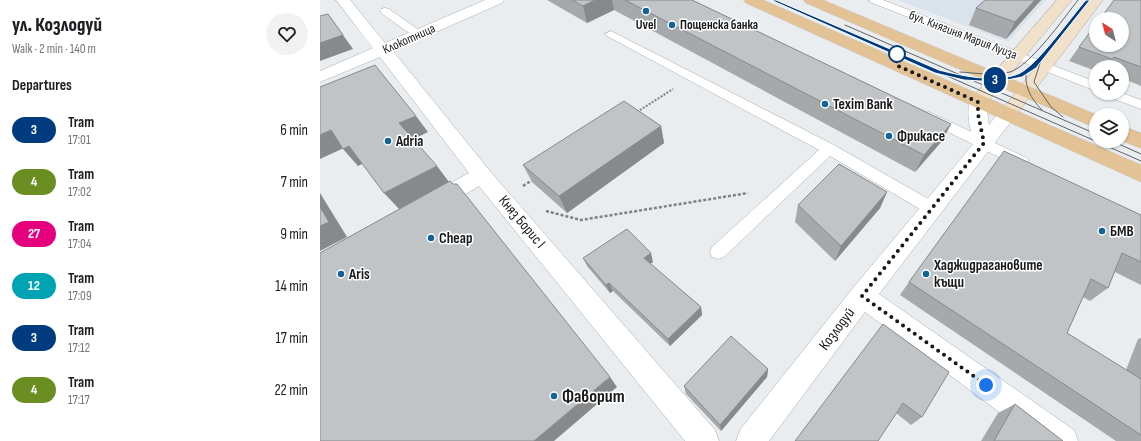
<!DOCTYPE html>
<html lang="en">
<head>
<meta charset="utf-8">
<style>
	:root { --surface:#fff; --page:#f2f2f2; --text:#202124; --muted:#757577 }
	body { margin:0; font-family:"Sofia Sans Condensed",sans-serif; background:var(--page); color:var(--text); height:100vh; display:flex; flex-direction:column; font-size:15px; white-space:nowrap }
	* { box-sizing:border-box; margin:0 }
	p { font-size:13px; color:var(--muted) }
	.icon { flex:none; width:22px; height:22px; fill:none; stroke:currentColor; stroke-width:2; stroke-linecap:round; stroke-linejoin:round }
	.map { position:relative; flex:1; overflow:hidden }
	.side { display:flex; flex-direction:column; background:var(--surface); width:320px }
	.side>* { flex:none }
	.badge { padding:0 8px; border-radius:13px; font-size:14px; line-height:26px }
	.needle { width:26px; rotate:324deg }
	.controls { position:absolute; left:769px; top:12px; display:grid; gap:8px }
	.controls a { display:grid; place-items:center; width:40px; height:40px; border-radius:50%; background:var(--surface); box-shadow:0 1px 3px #0004; font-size:20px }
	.you { position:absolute; width:20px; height:20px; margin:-10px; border:3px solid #fff; border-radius:50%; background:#1a73e8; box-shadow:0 0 0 6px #1a73e833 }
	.map>.badge { position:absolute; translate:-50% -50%; box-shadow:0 0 0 2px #fff }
	h2 { padding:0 12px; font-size:15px; line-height:36px }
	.round { display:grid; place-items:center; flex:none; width:42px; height:42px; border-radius:21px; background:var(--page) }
	.summary { display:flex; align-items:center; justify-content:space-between; height:68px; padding:0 12px }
	h1 { font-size:19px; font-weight:800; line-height:30px }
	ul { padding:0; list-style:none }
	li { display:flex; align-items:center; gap:12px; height:52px; padding:0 12px }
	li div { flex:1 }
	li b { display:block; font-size:15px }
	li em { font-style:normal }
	li .badge { min-width:44px; font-weight:700; text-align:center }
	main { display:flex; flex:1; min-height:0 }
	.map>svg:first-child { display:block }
	.built { fill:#d9e3eb }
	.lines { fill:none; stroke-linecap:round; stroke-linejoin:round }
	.service-casing { stroke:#a8acae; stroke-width:1 }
	.minor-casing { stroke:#a8acae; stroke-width:1 }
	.secondary-casing { stroke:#a8acae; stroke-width:1 }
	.primary-casing { stroke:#c8c8c8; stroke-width:1 }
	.path-far1 { stroke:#7f8183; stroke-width:2; stroke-dasharray:2 1.5; stroke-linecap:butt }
	.path { stroke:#7f8183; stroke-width:2.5; stroke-dasharray:3 2; stroke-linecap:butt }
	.service { fill:#fff; fill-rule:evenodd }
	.minor { fill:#fff; fill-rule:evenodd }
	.secondary { fill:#f1e0ca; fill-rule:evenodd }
	.primary { fill:#e3c295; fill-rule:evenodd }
	.tram { stroke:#606264; stroke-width:1 }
	.wall { fill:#a6a9ab }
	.shaded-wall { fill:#87898b }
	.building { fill:#c1c4c7; stroke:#87898b }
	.line { fill:#003b80; stroke:#fff }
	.walk { stroke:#18191a; stroke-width:4; stroke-dasharray:0 7.2 }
	.poi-dot { fill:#146396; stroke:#fff; stroke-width:1.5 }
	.stop-dot { fill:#fff; stroke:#003b80; stroke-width:2 }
	.labels { text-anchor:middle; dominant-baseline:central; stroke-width:3; stroke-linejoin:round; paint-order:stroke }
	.far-poi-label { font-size:13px; font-weight:bold; fill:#18191a; stroke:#fff }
	.far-street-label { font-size:13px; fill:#18191a; stroke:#fff }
	.poi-label { font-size:15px; font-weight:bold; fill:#18191a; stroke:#fff; text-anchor:start }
	.street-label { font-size:15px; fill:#18191a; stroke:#fff }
	.near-poi-label { font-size:18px; font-weight:bold; fill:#18191a; stroke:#fff; text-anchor:start }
</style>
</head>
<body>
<main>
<section class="side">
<div class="summary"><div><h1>ул. Козлодуй</h1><p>Walk · 2 min · 140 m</p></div><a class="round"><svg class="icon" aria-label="heart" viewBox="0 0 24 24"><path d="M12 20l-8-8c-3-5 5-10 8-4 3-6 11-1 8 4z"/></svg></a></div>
<h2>Departures</h2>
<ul>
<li><span class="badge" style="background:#003b80;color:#fff">3</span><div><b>Tram</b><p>17:01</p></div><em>6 min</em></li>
<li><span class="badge" style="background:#6b8e23;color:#fff">4</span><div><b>Tram</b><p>17:02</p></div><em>7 min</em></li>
<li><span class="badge" style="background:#e6007e;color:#fff">27</span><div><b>Tram</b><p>17:04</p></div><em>9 min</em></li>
<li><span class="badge" style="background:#00a3b4;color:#fff">12</span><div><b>Tram</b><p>17:09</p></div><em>14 min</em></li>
<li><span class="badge" style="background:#003b80;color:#fff">3</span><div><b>Tram</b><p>17:12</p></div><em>17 min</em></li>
<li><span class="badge" style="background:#6b8e23;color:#fff">4</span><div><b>Tram</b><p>17:17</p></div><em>22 min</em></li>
</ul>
</section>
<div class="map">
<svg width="821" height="441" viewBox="0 0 821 441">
	<rect width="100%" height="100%" fill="#e9edf0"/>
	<polygon class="built" points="578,0 726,0 688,42"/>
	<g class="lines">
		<defs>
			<g id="service">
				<polygon points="549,0 563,0 776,82 776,91 550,2"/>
				<polygon points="65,8 69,9 103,33 105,35 103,37 95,37 61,13 60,11 61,9"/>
				<polygon points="291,31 514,145 617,204 619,208 617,212 611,214 605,212 510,156 404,257 398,259 392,257 390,252 392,247 499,150 287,36 285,34"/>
				<polygon points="785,93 802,93 821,100 821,109 786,96"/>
				<polygon points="609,112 707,158 709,162 707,166 702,167 697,166 604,120 602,117 604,114"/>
			</g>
			<g id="minor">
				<polygon points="16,0 30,0 65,43 165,0 184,0 182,3 73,51 169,170 395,430 399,441 365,441 159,186 122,208 114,210 106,208 103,202 106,196 149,173 60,57 0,82 0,71 53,48"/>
				<path d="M658,96L664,98C668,104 667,117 669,125C676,116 680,107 693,111L696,115L559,294L754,430L758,441H718L545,312L449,441H416L420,430L533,288L654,143C651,130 644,110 652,98Z"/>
			</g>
			<g id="secondary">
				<polygon points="737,0 752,0 664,106 658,108 652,106 649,102 652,98"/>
				<polygon points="769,0 783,0 693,119 687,121 681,119 678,115 681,111"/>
			</g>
			<g id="primary">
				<polygon points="424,0 443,0 821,165 821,182 426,3"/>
				<polygon points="484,0 503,0 777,115 776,128 486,3"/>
				<polygon points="802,126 821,133 821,148 802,141"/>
			</g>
		</defs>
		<use href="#service" class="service-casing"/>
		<use href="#minor" class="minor-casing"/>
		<use href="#secondary" class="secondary-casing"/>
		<use href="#primary" class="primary-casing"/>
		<polyline class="path-far1" points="317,112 353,89"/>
		<g class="path">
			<polyline points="203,186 214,179"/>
			<polyline points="226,211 261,220 428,193"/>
		</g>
		<use href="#service" class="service"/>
		<use href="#minor" class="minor"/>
		<use href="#secondary" class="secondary"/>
		<use href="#primary" class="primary"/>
		<g class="tram">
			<polyline points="454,0 821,161"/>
			<polyline points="525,25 776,134"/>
			<polyline points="721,60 714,82 731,107 743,117"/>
			<path d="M707,69C703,85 711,99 722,110"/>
			<path d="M640,72C656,73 674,76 690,72C710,66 744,18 758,0"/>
			<path d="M654,79C666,80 679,81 691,78C721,70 748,24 767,0"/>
			<polyline points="792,141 821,154"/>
		</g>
	</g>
	<g class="wall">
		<polygon points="227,0 372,0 631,124 622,141 595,172 294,10 267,23"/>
		<polygon points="665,0 721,0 686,39 649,25 656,8"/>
		<polygon points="821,0 821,86 802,78 802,67 776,67 776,71 749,61 759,47"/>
		<polygon points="341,126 344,143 247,213 212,182 203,165"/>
		<polygon points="567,192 560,208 515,261 475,222 478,205"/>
		<polygon points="821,215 821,285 795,272 788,288 770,301 763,297 747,333 806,370 818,339 821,338 821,441 796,441 580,295 589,282"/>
		<polygon points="263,258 333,262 330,264 381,307 382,315 350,346 293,291 290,293 267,266"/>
		<polygon points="563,324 602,417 591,425 576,413"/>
		<polygon points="448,369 447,377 401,431 366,394 364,386"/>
		<polygon points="695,404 743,441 661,441 678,413"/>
	</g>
	<g class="shaded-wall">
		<polygon points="275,0 292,0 294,10 267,23 263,6"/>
		<polygon points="715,0 721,0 686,39 695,22"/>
		<polygon points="8,14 33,49 0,61 0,43"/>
		<polygon points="96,116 108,132 92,140 79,123"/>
		<polygon points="631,124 622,141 595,172 604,155"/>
		<polygon points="341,126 344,143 247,213 239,196"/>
		<polygon points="11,130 26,147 0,159 0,135"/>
		<polygon points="29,146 44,163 38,166 23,149"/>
		<polygon points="117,166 129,182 79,209 64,193"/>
		<polygon points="567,192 560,208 515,261 521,246"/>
		<polygon points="0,193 27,237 0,251"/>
		<polygon points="331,253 333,262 326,267 324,258"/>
		<polygon points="289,283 293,291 290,293 286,285"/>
		<polygon points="381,307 382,315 350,346 348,339"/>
		<polygon points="448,369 447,377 401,431 400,425"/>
		<polygon points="290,377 297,387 234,441 214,441"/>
	</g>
	<g class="building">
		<polygon points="252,0 275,0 263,6"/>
		<polygon points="305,0 372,0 631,124 604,155"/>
		<polygon points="665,0 715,0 695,22 656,8"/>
		<polygon points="794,0 821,0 821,67 794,57 792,59 759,47 776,24 776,45 802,45 802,19 780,19"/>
		<polygon points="8,14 23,35 0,43 0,16"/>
		<polygon points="55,65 96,116 79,123 117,166 64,193 29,146 23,149 11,130 0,135 0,87"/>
		<polygon points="304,101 341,126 239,196 203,165"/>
		<polygon points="684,151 821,215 821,262 802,253 788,288 771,279 747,333 821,379 821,435 589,282"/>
		<polygon points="519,164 567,192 521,246 478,205"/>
		<polygon points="130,181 133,184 137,184 290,377 214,441 0,441 0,253"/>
		<polygon points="0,207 9,222 0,226"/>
		<polygon points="307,229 331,253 324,258 381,307 348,339 289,283 286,285 263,258"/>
		<polygon points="563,324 629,372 602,417 583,403 558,441 475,441"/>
		<polygon points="411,336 448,369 400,425 364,386"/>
		<polygon points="695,404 743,441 674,441"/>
	</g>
	<path class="line" d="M451,0H456L619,70C642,76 675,83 698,74C716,67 752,16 766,0H770L716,68L702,77L677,82L644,80L615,73Z"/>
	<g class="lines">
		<polyline class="walk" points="577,54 576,65 658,102 658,114 664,143 542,296 666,385"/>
	</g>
	<g class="poi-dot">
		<circle cx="326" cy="11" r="4"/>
		<circle cx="352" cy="25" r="4"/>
		<circle cx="505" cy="104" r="4"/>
		<circle cx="569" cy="136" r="4"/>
		<circle cx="68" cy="141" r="4"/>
		<circle cx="782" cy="231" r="4"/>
		<circle cx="111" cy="238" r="4"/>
		<circle cx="21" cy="274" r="4"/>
		<circle cx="606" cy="274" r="4"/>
		<circle cx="234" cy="396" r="4"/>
	</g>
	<circle class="stop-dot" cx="577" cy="54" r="8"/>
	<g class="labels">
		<g class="far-poi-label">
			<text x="326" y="25">Uvel</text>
			<text x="360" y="25" text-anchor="start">Пощенска банка</text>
		</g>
		<g class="far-street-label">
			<text transform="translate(643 35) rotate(21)">бул. Княгиня Мария Луиза</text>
			<text transform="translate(89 39) rotate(-24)">Клокотница</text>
		</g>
		<g class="poi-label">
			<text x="513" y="104">Texim Bank</text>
			<text x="577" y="136">Фрикасе</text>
			<text x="76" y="141">Adria</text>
			<text x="790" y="231">БМВ</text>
			<text x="119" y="238">Cheap</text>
			<text x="614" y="265">Хаджидрагановите<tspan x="614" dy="17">къщи</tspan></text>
			<text x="29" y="274">Aris</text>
		</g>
		<g class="street-label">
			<text transform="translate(202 222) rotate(50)">Княз Борис I</text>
			<text transform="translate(517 329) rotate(-53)">Козлодуй</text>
		</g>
		<g class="near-poi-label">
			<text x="242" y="396">Фаворит</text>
		</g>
	</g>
</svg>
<div class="controls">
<a><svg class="needle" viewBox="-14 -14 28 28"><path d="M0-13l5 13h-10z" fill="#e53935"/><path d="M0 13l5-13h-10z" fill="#757577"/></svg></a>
<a><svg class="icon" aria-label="locate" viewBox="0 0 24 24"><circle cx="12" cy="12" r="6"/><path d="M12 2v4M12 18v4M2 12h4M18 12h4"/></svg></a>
<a><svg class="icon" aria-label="layers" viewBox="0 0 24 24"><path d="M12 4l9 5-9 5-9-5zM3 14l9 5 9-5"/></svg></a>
</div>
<div class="you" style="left:666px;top:385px"></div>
<b class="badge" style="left:675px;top:80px;background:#003b80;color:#fff">3</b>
</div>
</main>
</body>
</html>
